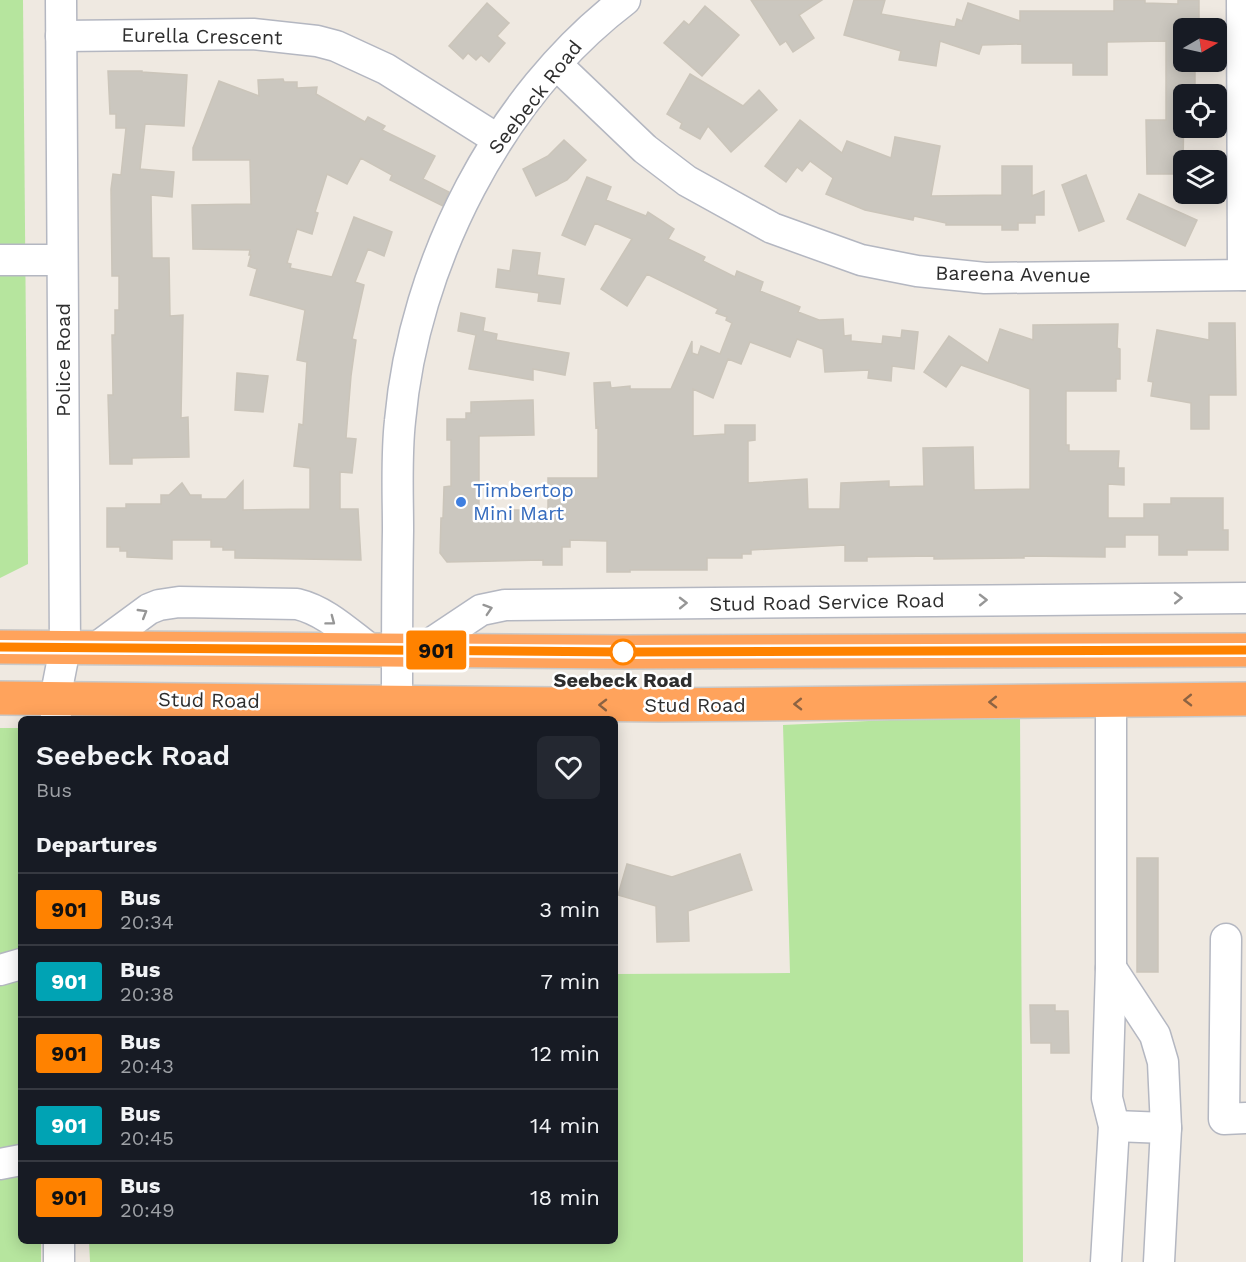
<!DOCTYPE html>
<html lang="en">
<head>
<meta charset="utf-8">
<style>
	:root { --surface:#171b24; --page:#242831; --text:#f1f3f6; --muted:#9ea1a6; --line:#363941 }
	body { margin:0; font-family:"Work Sans",sans-serif; background:var(--page); color:var(--text); height:100vh; display:flex; flex-direction:column; font-size:22px; white-space:nowrap }
	* { box-sizing:border-box; margin:0 }
	p { font-size:20px; color:var(--muted) }
	.icon { flex:none; width:33px; height:33px; fill:none; stroke:currentColor; stroke-width:2; stroke-linecap:round; stroke-linejoin:round }
	.map { position:relative; flex:1; overflow:hidden }
	.panel { position:absolute; left:18px; top:716px; width:600px; height:528px; display:flex; flex-direction:column; background:var(--surface); border-radius:9px; box-shadow:0 3px 15px #0003 }
	.panel>* { flex:none }
	.badge { padding:0 12px; border-radius:4px; font-size:21px; line-height:39px }
	.needle { width:39px; rotate:81deg }
	.buttons { position:absolute; left:1173px; top:18px; display:grid; gap:12px }
	.buttons a { display:grid; place-items:center; width:54px; height:54px; border-radius:9px; background:var(--surface); box-shadow:0 3px 15px #0003; font-size:30px }
	.map>.badge { position:absolute; translate:-50% -50%; box-shadow:0 0 0 3px #fff }
	h2 { padding:0 18px; font-size:22px; line-height:54px }
	.round { display:grid; place-items:center; flex:none; width:63px; height:63px; border-radius:9px; background:var(--page) }
	.headline { display:flex; align-items:center; justify-content:space-between; height:102px; padding:0 18px }
	h1 { font-size:28px; font-weight:600; line-height:45px }
	ul { padding:0; list-style:none }
	li { display:flex; align-items:center; gap:18px; height:72px; padding:0 18px; border-top:2px solid var(--line) }
	li div { flex:1 }
	li b { display:block; font-size:22px }
	li em { font-style:normal }
	li .badge { min-width:66px; font-weight:700; text-align:center }
	.map>svg:first-child { display:block }
	.green { fill:#b6e59e }
	.building { fill:#cbc7bf; stroke:#cbc5ba; stroke-width:1.5 }
	.lines { fill:none; stroke-linecap:round; stroke-linejoin:round }
	.minor-casing { stroke:#b4b7c1; stroke-width:33 }
	.highway-casing { stroke:#c9c9c9; stroke-width:36 }
	.minor { stroke:#fff; stroke-width:30 }
	.highway { stroke:#ffa35c; stroke-width:33 }
	.oneway { stroke:#969696 }
	.oneway2 { stroke:#8c6343 }
	.line-casing { stroke:#fff; stroke-width:14 }
	.line { stroke:#ff8200; stroke-width:9 }
	.shop-dot { fill:#3f7fe0; stroke:#fff; stroke-width:2 }
	.stop-dot { fill:#fff; stroke:#ff8200; stroke-width:3 }
	.labels { text-anchor:middle; dominant-baseline:central; stroke-width:5; stroke-linejoin:round; paint-order:stroke }
	.street-label { font-size:20px; fill:#2e2e2e; stroke:#fff }
	.shop-label { font-size:20px; fill:#366cbe; stroke:#fff; text-anchor:start }
	.stop-label { font-size:20px; font-weight:bold; fill:#2e2e2e; stroke:#fff }
</style>
</head>
<body>
<div class="map">
<svg width="1246" height="1262" viewBox="0 0 1246 1262">
	<rect width="100%" height="100%" fill="#efe9e1"/>
	<g class="green">
		<polygon points="0,0 23,0 28,564 0,578"/>
		<polygon points="1020,714 1023,1262 90,1262 89,1241 615,1240 615,974 790,973 783,725"/>
		<polygon points="0,728 21,728 21,1240 41,1241 41,1262 0,1262"/>
	</g>
	<g class="building">
		<polygon points="751,0 822,0 799,15 814,38 793,52 786,41 780,45"/>
		<polygon points="854,0 885,0 881,14 955,27 957,19 962,21 968,3 1020,21 1020,11 1114,11 1114,0 1145,0 1145,3 1178,4 1178,0 1199,0 1199,28 1184,28 1184,62 1195,62 1195,94 1184,94 1183,174 1147,174 1146,120 1166,120 1166,41 1107,42 1107,75 1073,75 1073,63 1022,63 1022,44 982,45 979,54 940,41 936,66 899,60 901,51 844,35"/>
		<polygon points="487,3 509,23 497,36 505,43 489,62 481,55 476,60 468,53 463,59 449,46"/>
		<polygon points="705,6 739,35 702,76 664,43 684,21 689,25"/>
		<polygon points="108,71 142,71 142,72 187,75 184,126 145,124 140,169 174,172 172,197 151,195 152,258 169,258 170,316 183,315 181,418 188,417 189,457 132,458 132,464 110,464 108,395 113,395 112,335 115,335 115,310 119,310 119,276 112,276 111,189 113,174 121,175 126,128 116,128 116,114 110,114"/>
		<polygon points="690,74 743,106 759,90 777,110 731,152 708,126 700,139 680,128 682,123 667,114"/>
		<polygon points="283,79 284,82 297,82 297,88 317,87 316,94 365,122 368,117 385,126 382,130 435,156 423,179 449,192 443,206 390,180 392,175 361,158 347,184 327,174 315,212 318,213 312,234 297,229 287,263 291,264 290,268 332,277 354,217 392,232 384,256 368,249 355,282 364,285 352,339 356,340 351,376 346,438 356,439 352,473 340,472 340,509 358,509 361,560 235,558 235,550 223,550 223,547 211,547 211,540 172,540 172,559 127,557 127,551 120,551 120,547 107,547 107,508 126,508 126,504 161,504 161,495 169,495 182,483 190,495 201,495 201,499 226,499 243,481 243,510 310,509 310,468 294,466 299,424 303,425 307,362 297,360 305,310 250,295 257,269 248,266 251,255 249,255 250,250 193,249 192,205 251,204 250,160 193,160 193,148 219,81 259,96 258,80"/>
		<polygon points="800,120 842,153 847,141 891,158 895,137 940,146 931,196 1002,195 1002,166 1032,166 1032,196 1044,191 1044,215 1035,215 1035,223 1018,223 1018,230 1002,230 1002,225 946,225 946,223 914,216 913,220 865,210 826,194 833,178 810,161 802,171 797,167 786,182 765,166"/>
		<polygon points="564,140 586,160 567,180 536,196 523,169 548,156"/>
		<polygon points="1086,175 1104,221 1079,231 1062,185"/>
		<polygon points="587,177 611,187 606,200 646,216 648,212 674,229 668,239 705,257 703,261 735,277 737,271 763,282 760,291 800,307 798,312 819,320 843,319 844,336 851,335 851,341 882,344 883,336 901,338 902,330 918,332 914,369 892,366 891,381 868,378 869,370 825,372 823,349 797,339 790,357 750,342 741,364 728,359 713,398 693,389 693,436 725,434 725,425 755,425 755,440 748,441 748,483 807,479 808,509 840,509 841,483 889,481 889,487 924,486 923,448 973,447 974,490 1030,489 1030,389 961,365 946,387 924,372 949,336 988,363 1000,329 1033,340 1033,325 1118,324 1117,348 1120,349 1120,379 1116,379 1116,391 1066,391 1066,445 1069,445 1069,451 1119,451 1118,468 1124,468 1124,485 1108,484 1108,518 1144,518 1144,504 1171,504 1171,498 1223,498 1223,530 1228,530 1228,550 1187,550 1187,555 1159,555 1159,535 1125,535 1125,547 1105,547 1105,557 1024,556 1024,558 934,559 934,556 867,557 867,561 845,561 845,545 751,550 751,554 742,554 742,558 707,558 707,570 630,570 630,572 607,572 607,541 570,540 570,547 562,547 562,565 543,565 543,560 447,562 440,553 441,518 443,518 444,487 451,486 451,440 447,440 447,419 466,419 466,413 471,413 471,402 533,400 534,435 479,436 479,510 548,510 548,478 598,478 598,427 596,428 594,383 610,382 611,388 630,386 630,389 671,389 692,341 692,353 698,355 701,346 720,354 732,323 726,320 727,317 716,313 718,309 647,274 627,306 601,289 632,239 595,223 585,245 562,235"/>
		<polygon points="1139,194 1197,220 1185,246 1127,219"/>
		<polygon points="513,250 540,253 537,275 564,279 560,304 538,301 539,293 496,287 498,269 510,271"/>
		<polygon points="461,313 485,318 483,331 497,334 496,340 569,353 565,375 533,369 533,380 469,369 476,335 458,331"/>
		<polygon points="1209,323 1235,323 1236,395 1209,395 1209,429 1191,429 1191,403 1151,396 1153,382 1148,381 1157,330 1209,340"/>
		<polygon points="237,373 268,376 263,412 235,410"/>
		<polygon points="740,854 752,890 688,911 689,941 657,942 656,906 618,895 627,864 672,877"/>
		<rect x="1137" y="858" width="21" height="114"/>
		<polygon points="1030,1005 1055,1005 1055,1011 1068,1011 1069,1053 1051,1053 1051,1043 1031,1043"/>
	</g>
	<g class="lines">
		<defs>
			<g id="minor">
				<polyline points="1242,0 1243,275"/>
				<polyline points="61,36 253,34 317,41 336,46 386,69 497,139"/>
				<polyline points="557,65 645,149 687,181 772,228 861,260 917,271 985,278 1246,275"/>
				<polyline points="0,260 62,260"/>
				<path d="M96,648L149,609L159,605L179,602L297,604C326,611 348,633 371,650"/>
				<polyline points="421,650 481,610 505,605 1246,598"/>
				<path d="M397,702C397,645 397,587 398,530C398,494 396,457 400,421C414,263 499,96 625,0"/>
				<polyline points="56,718 55,699 65,648 61,0"/>
				<polyline points="1226,939 1224,1119 1246,1118"/>
				<polyline points="1111,968 1155,1035 1163,1062 1166,1128 1159,1262"/>
				<polyline points="0,970 21,964"/>
				<polyline points="1114,1126 1166,1128"/>
				<polyline points="0,1164 21,1160"/>
				<polyline points="59,1240 59,1262"/>
				<polyline points="1106,1262 1114,1126 1107,1098 1111,968 1111,701"/>
			</g>
			<g id="highway">
				<polyline points="0,647 623,652 1246,650"/>
				<polyline points="0,698 659,705 1246,699"/>
			</g>
		</defs>
		<use href="#minor" class="minor-casing"/>
		<use href="#highway" class="highway-casing"/>
		<use href="#minor" class="minor"/>
		<use href="#highway" class="highway"/>
	</g>
	<defs><path id="oneway-chevron" d="M-2-3.5L2.5 0L-2 3.5" fill="none" stroke-width="1.6" stroke-linecap="round" stroke-linejoin="round" transform="scale(1.5)"/></defs>
	<g class="oneway">
		<use href="#oneway-chevron" transform="translate(1178 598) rotate(-1)"/>
		<use href="#oneway-chevron" transform="translate(983 600) rotate(-1)"/>
		<use href="#oneway-chevron" transform="translate(683 603) rotate(-1)"/>
		<use href="#oneway-chevron" transform="translate(488 609) rotate(-18)"/>
		<use href="#oneway-chevron" transform="translate(143 613) rotate(-31)"/>
		<use href="#oneway-chevron" transform="translate(331 621) rotate(37)"/>
	</g>
	<g class="oneway2">
		<use href="#oneway-chevron" transform="translate(1188 700) rotate(179)"/>
		<use href="#oneway-chevron" transform="translate(993 702) rotate(179)"/>
		<use href="#oneway-chevron" transform="translate(798 704) rotate(179)"/>
		<use href="#oneway-chevron" transform="translate(603 705) rotate(-179)"/>
	</g>
	<g class="lines">
		<defs>
			<polyline id="line" points="0,647 623,652 1246,650"/>
		</defs>
		<use href="#line" class="line-casing"/>
		<use href="#line" class="line"/>
	</g>
	<circle class="shop-dot" cx="461" cy="502" r="6"/>
	<circle class="stop-dot" cx="623" cy="652" r="12"/>
	<g class="labels">
		<g class="street-label">
			<text transform="translate(202 36) rotate(1)">Eurella Crescent</text>
			<text transform="translate(535 97) rotate(-52)">Seebeck Road</text>
			<text transform="translate(1013 274) rotate(1)">Bareena Avenue</text>
			<text transform="translate(63 360) rotate(-90)">Police Road</text>
			<text transform="translate(827 602) rotate(-1)">Stud Road Service Road</text>
			<text transform="translate(209 700) rotate(1)">Stud Road</text>
			<text x="695" y="705">Stud Road</text>
		</g>
		<g class="shop-label">
			<text x="473" y="490">Timbertop<tspan x="473" dy="23">Mini Mart</tspan></text>
		</g>
		<g class="stop-label">
			<text x="623" y="680">Seebeck Road</text>
		</g>
	</g>
</svg>
<div class="buttons">
<a><svg class="needle" viewBox="-14 -14 28 28"><path d="M0-13l5 13h-10z" fill="#e53935"/><path d="M0 13l5-13h-10z" fill="#9ea1a6"/></svg></a>
<a><svg class="icon" aria-label="locate" viewBox="0 0 24 24"><circle cx="12" cy="12" r="6"/><path d="M12 2v4M12 18v4M2 12h4M18 12h4"/></svg></a>
<a><svg class="icon" aria-label="layers" viewBox="0 0 24 24"><path d="M12 4l9 5-9 5-9-5zM3 14l9 5 9-5"/></svg></a>
</div>
<b class="badge" style="left:436px;top:650px;background:#ff8200;color:#111">901</b>
<section class="panel">
<div class="headline"><div><h1>Seebeck Road</h1><p>Bus</p></div><a class="round"><svg class="icon" aria-label="heart" viewBox="0 0 24 24"><path d="M12 20l-8-8c-3-5 5-10 8-4 3-6 11-1 8 4z"/></svg></a></div>
<h2>Departures</h2>
<ul>
<li><span class="badge" style="background:#ff8200;color:#111">901</span><div><b>Bus</b><p>20:34</p></div><em>3 min</em></li>
<li><span class="badge" style="background:#00a3b4;color:#fff">901</span><div><b>Bus</b><p>20:38</p></div><em>7 min</em></li>
<li><span class="badge" style="background:#ff8200;color:#111">901</span><div><b>Bus</b><p>20:43</p></div><em>12 min</em></li>
<li><span class="badge" style="background:#00a3b4;color:#fff">901</span><div><b>Bus</b><p>20:45</p></div><em>14 min</em></li>
<li><span class="badge" style="background:#ff8200;color:#111">901</span><div><b>Bus</b><p>20:49</p></div><em>18 min</em></li>
</ul>
</section>
</div>
</body>
</html>
